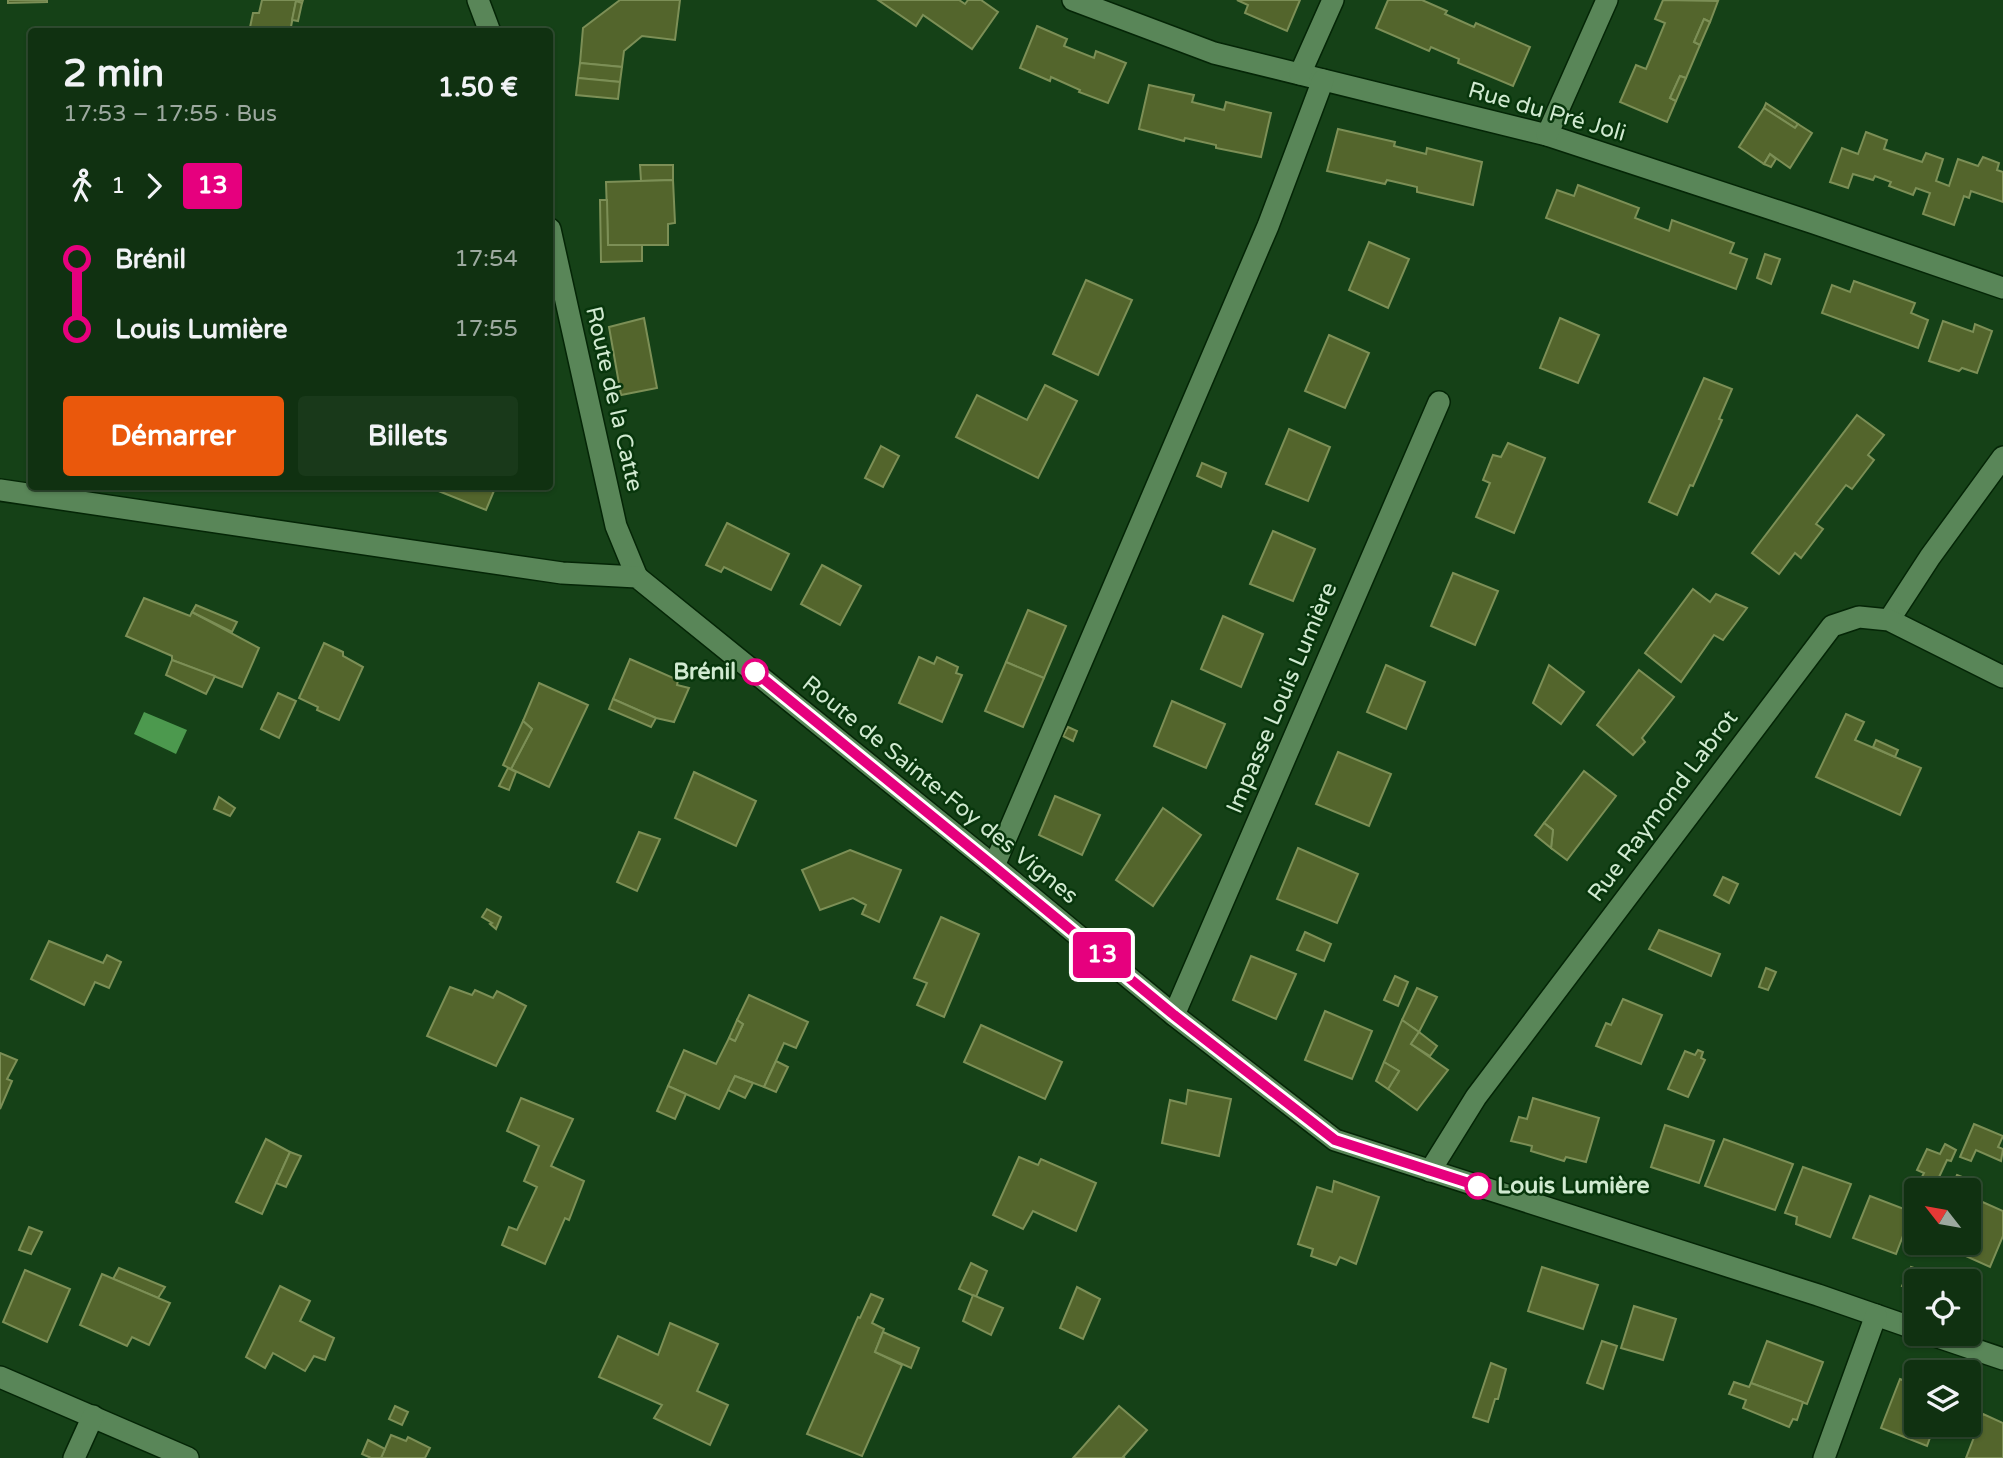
<!DOCTYPE html>
<html lang="fr">
<head>
<meta charset="utf-8">
<style>
	:root { --surface:#103111; --page:#19391a; --text:#f1f3f6; --muted:#9ca99f; --line:#304c31; --accent:#ea580c }
	body { margin:0; font-family:"Varela Round",sans-serif; background:var(--page); color:var(--text); height:100vh; display:flex; flex-direction:column; font-size:26px; white-space:nowrap }
	* { box-sizing:border-box; margin:0 }
	p { font-size:23px; color:var(--muted) }
	.icon { flex:none; width:38px; height:38px; fill:none; stroke:currentColor; stroke-width:2; stroke-linecap:round; stroke-linejoin:round }
	.map { position:relative; flex:1; overflow:hidden }
	.details { position:absolute; left:28px; top:28px; width:525px; height:462px; display:flex; flex-direction:column; background:var(--surface); border-radius:7px; box-shadow:0 2px 5px #0004,0 0 0 2px var(--line) }
	.details>* { flex:none }
	.badge { padding:0 14px; border-radius:5px; font-size:24px; line-height:46px }
	.needle { width:46px; rotate:301deg }
	.fabs { position:absolute; left:1904px; top:1178px; display:grid; gap:14px }
	.fabs a { display:grid; place-items:center; width:77px; height:77px; border-radius:7px; background:var(--surface); box-shadow:0 2px 5px #0004,0 0 0 2px var(--line); font-size:35px }
	.map>.badge { position:absolute; translate:-50% -50%; box-shadow:0 0 0 4px #fff }
	.legs { display:flex; align-items:center; gap:10px; height:77px; padding:0 35px; font-size:23px }
	.legs p { margin-inline-start:auto }
	.summary { display:flex; align-items:center; justify-content:space-between; height:119px; padding:0 35px }
	h1 { font-size:38px; font-weight:700; line-height:52px }
	.action { display:flex; gap:14px; margin-top:auto; padding:14px 35px }
	.action a { flex:1; height:80px; border-radius:7px; background:var(--accent); color:#fff; font-size:28px; font-weight:700; line-height:80px; text-align:center }
	.action a+a { background:var(--page); color:var(--text) }
	ul { padding:0 35px; list-style:none }
	li { display:flex; align-items:center; gap:24px; height:70px; font-size:26px }
	li i { display:grid; place-items:center; width:10px; height:100%; margin:0 9px; background:currentColor }
	li i::after { content:''; width:18px; height:18px; margin:-9px; border:5px solid; border-radius:50%; background:var(--surface) }
	li p { margin-inline-start:auto }
	li:first-child i { background:linear-gradient(#0000 50%,currentColor 0) }
	li:last-child i { background:linear-gradient(currentColor 50%,#0000 0) }
	.map>svg:first-child { display:block }
	.water { fill:#4c994e }
	.building { fill:#53652c; stroke:#7c8f56; stroke-width:2 }
	.lines { fill:none; stroke-linecap:round; stroke-linejoin:round }
	.minor-casing { stroke:#042506; stroke-width:24 }
	.minor { stroke:#598658; stroke-width:21 }
	.line-1-casing { stroke:#fff; stroke-width:16 }
	.line-1 { stroke:#e6007e; stroke-width:10 }
	.stop-1-dot { fill:#fff; stroke:#e6007e; stroke-width:3.5 }
	.labels { text-anchor:middle; dominant-baseline:central; stroke-width:5; stroke-linejoin:round; paint-order:stroke }
	.street-label { font-size:23px; fill:#d1ead1; stroke:#08360c }
	.stop-label { font-size:23px; font-weight:bold; fill:#d1ead1; stroke:#08360c; text-anchor:end }
</style>
</head>
<body>
<div class="map">
<svg width="2003" height="1458" viewBox="0 0 2003 1458">
	<rect width="100%" height="100%" fill="#154117"/>
	<polygon class="water" points="144,712 187,730 176,754 134,734"/>
	<g class="building">
		<polygon points="8,0 47,0 47,2 8,3"/>
		<polygon points="262,0 303,0 302,3 296,1 290,32 249,32 253,13 259,13"/>
		<polygon points="620,0 680,0 675,40 642,36 624,51 622,67 580,63 583,28"/>
		<polygon points="878,0 959,0 965,4 968,0 981,0 998,12 972,49 923,15 916,26"/>
		<polygon points="1237,0 1300,0 1287,31 1245,13 1248,5"/>
		<polygon points="1388,0 1422,0 1447,11 1445,14 1474,27 1476,23 1530,47 1513,86 1458,63 1459,59 1431,47 1429,51 1376,28"/>
		<polygon points="1663,0 1718,1 1710,22 1704,19 1694,42 1700,45 1686,78 1680,76 1670,98 1676,101 1667,122 1620,102 1636,65 1646,69 1665,23 1655,19"/>
		<polygon points="296,1 302,3 298,21 292,20"/>
		<polygon points="1704,19 1710,22 1700,45 1694,42"/>
		<polygon points="1037,26 1067,39 1064,46 1094,58 1096,51 1126,63 1108,103 1079,92 1080,90 1051,77 1050,81 1020,68"/>
		<polygon points="580,63 622,67 620,82 578,78"/>
		<polygon points="1680,76 1686,78 1676,101 1670,98"/>
		<polygon points="578,78 620,82 618,99 576,95"/>
		<polygon points="1149,85 1194,95 1192,102 1224,110 1226,102 1271,113 1261,157 1216,148 1216,145 1185,138 1184,141 1139,129"/>
		<polygon points="1766,103 1798,124 1795,128 1764,108"/>
		<polygon points="1764,108 1795,128 1798,124 1812,133 1790,168 1770,154 1764,164 1739,147"/>
		<polygon points="1338,129 1395,142 1394,146 1426,154 1427,148 1482,162 1473,205 1417,192 1417,187 1387,180 1385,184 1327,171"/>
		<polygon points="1866,132 1887,140 1884,149 1922,162 1926,153 1943,159 1936,181 1949,186 1958,159 1978,166 1983,157 1999,163 1997,170 2003,172 2003,202 1971,191 1969,198 1964,196 1954,225 1923,214 1930,193 1916,188 1913,195 1889,186 1891,182 1875,176 1873,180 1853,174 1848,188 1830,182 1842,148 1858,154"/>
		<polygon points="1770,154 1776,159 1771,167 1764,164"/>
		<polygon points="640,165 673,165 673,180 641,181"/>
		<polygon points="673,180 675,223 668,224 668,245 608,245 606,182"/>
		<polygon points="1578,185 1639,208 1635,218 1669,231 1672,220 1734,243 1730,253 1747,259 1736,289 1546,218 1557,190 1574,196"/>
		<polygon points="600,200 607,200 608,245 642,245 642,261 601,262"/>
		<polygon points="1369,242 1409,259 1388,308 1349,290"/>
		<polygon points="1765,254 1780,259 1771,284 1757,278"/>
		<polygon points="1086,280 1132,300 1098,375 1053,354"/>
		<polygon points="1854,281 1915,303 1911,313 1928,320 1918,348 1822,313 1832,285 1850,292"/>
		<polygon points="644,318 657,388 621,395 609,327"/>
		<polygon points="1560,318 1599,335 1578,383 1540,368"/>
		<polygon points="1943,321 1973,332 1975,324 1992,331 1977,373 1962,368 1959,371 1929,361"/>
		<polygon points="1329,335 1369,353 1345,408 1305,391"/>
		<polygon points="1704,378 1732,389 1719,419 1722,420 1693,486 1690,485 1677,515 1649,502"/>
		<polygon points="1045,385 1077,401 1038,478 956,437 977,395 1027,420"/>
		<polygon points="1857,415 1884,435 1868,455 1874,460 1852,489 1846,485 1816,524 1823,529 1801,558 1795,553 1779,574 1752,553"/>
		<polygon points="1289,429 1330,447 1308,501 1266,484"/>
		<polygon points="1508,443 1545,458 1514,533 1476,517 1490,483 1483,480 1493,455 1501,457"/>
		<polygon points="881,446 899,456 883,487 865,478"/>
		<polygon points="1202,463 1226,473 1221,487 1197,476"/>
		<polygon points="426,486 496,486 486,510"/>
		<polygon points="727,523 789,554 771,590 724,567 721,572 706,565"/>
		<polygon points="1273,531 1315,549 1293,601 1250,584"/>
		<polygon points="822,565 861,586 840,625 801,604"/>
		<polygon points="1453,573 1498,591 1475,645 1431,626"/>
		<polygon points="1693,589 1710,602 1716,594 1747,608 1723,640 1714,635 1681,682 1645,653"/>
		<polygon points="144,598 190,616 192,612 259,648 242,687 172,660 172,656 126,636"/>
		<polygon points="196,605 237,622 232,632 192,612"/>
		<polygon points="1028,610 1066,626 1044,678 1006,662"/>
		<polygon points="1223,616 1263,634 1241,687 1201,669"/>
		<polygon points="324,643 343,652 343,656 363,667 339,720 317,710 318,707 299,698"/>
		<polygon points="919,657 934,664 937,657 958,667 956,673 962,675 942,722 899,703"/>
		<polygon points="630,659 678,680 677,685 689,688 674,722 656,718 613,699"/>
		<polygon points="172,660 215,676 206,694 166,675"/>
		<polygon points="1006,662 1044,678 1023,727 985,711"/>
		<polygon points="1386,665 1425,682 1406,729 1367,712"/>
		<polygon points="1549,665 1584,692 1561,724 1533,703"/>
		<polygon points="1639,670 1674,697 1642,738 1645,742 1633,755 1597,725"/>
		<polygon points="539,683 588,705 549,787 511,769 532,729 523,721"/>
		<polygon points="278,693 296,701 279,738 261,729"/>
		<polygon points="613,699 656,718 651,727 609,709"/>
		<polygon points="1172,701 1225,724 1206,768 1154,746"/>
		<polygon points="1846,714 1864,722 1855,740 1921,768 1900,815 1816,777"/>
		<polygon points="523,721 532,729 511,769 503,765"/>
		<polygon points="1068,727 1077,731 1073,741 1063,736"/>
		<polygon points="1876,740 1898,750 1895,757 1873,747"/>
		<polygon points="1338,752 1391,774 1369,826 1316,804"/>
		<polygon points="508,768 516,772 509,790 499,786"/>
		<polygon points="1584,771 1616,796 1567,860 1551,848 1553,830 1544,823"/>
		<polygon points="694,772 756,801 736,846 675,818"/>
		<polygon points="1055,796 1100,815 1082,855 1039,835"/>
		<polygon points="219,797 235,808 230,816 214,809"/>
		<polygon points="1163,808 1201,835 1153,906 1116,880"/>
		<polygon points="1544,823 1553,830 1551,848 1535,835"/>
		<polygon points="639,832 660,839 637,891 617,882"/>
		<polygon points="1298,848 1358,874 1337,923 1277,899"/>
		<polygon points="850,850 901,870 879,922 862,914 866,905 853,898 820,910 802,870"/>
		<polygon points="1723,877 1738,884 1729,903 1714,895"/>
		<polygon points="487,909 501,917 496,929 490,924 492,923 482,917"/>
		<polygon points="941,917 979,934 944,1017 917,1005 927,983 914,978"/>
		<polygon points="1659,930 1720,954 1711,976 1649,949"/>
		<polygon points="1305,932 1331,944 1324,961 1297,950"/>
		<polygon points="49,941 103,963 107,955 121,962 109,988 95,982 84,1005 31,979"/>
		<polygon points="1251,956 1296,974 1276,1019 1233,1000"/>
		<polygon points="1766,968 1776,972 1768,990 1759,987"/>
		<polygon points="1395,976 1408,982 1398,1006 1384,1000"/>
		<polygon points="450,987 472,995 475,990 493,998 497,991 526,1006 496,1066 427,1036"/>
		<polygon points="1417,988 1437,997 1419,1032 1402,1020"/>
		<polygon points="749,995 808,1022 796,1048 784,1043 764,1087 735,1076 719,1109 668,1086 684,1050 716,1064 729,1038 735,1041 743,1024 737,1020"/>
		<polygon points="1623,999 1662,1015 1641,1064 1596,1046 1606,1023 1611,1025"/>
		<polygon points="1325,1011 1372,1031 1352,1079 1305,1060"/>
		<polygon points="737,1020 743,1024 735,1041 729,1038"/>
		<polygon points="1402,1020 1419,1032 1411,1044 1448,1070 1417,1110 1388,1089 1399,1071 1384,1062"/>
		<polygon points="981,1025 1062,1062 1045,1099 964,1062"/>
		<polygon points="1419,1032 1437,1046 1430,1056 1411,1044"/>
		<polygon points="1698,1050 1703,1052 1701,1058 1705,1060 1688,1097 1668,1089 1685,1051 1695,1055"/>
		<polygon points="0,1053 17,1060 7,1079 12,1081 0,1109"/>
		<polygon points="776,1061 788,1067 776,1092 764,1087"/>
		<polygon points="1384,1062 1399,1071 1388,1089 1376,1081"/>
		<polygon points="735,1076 753,1083 745,1098 728,1090"/>
		<polygon points="668,1086 686,1094 675,1119 657,1111"/>
		<polygon points="1188,1090 1231,1099 1219,1156 1162,1143 1170,1100 1186,1104"/>
		<polygon points="521,1098 573,1119 551,1166 584,1181 569,1220 565,1218 545,1264 502,1245 509,1227 517,1230 537,1187 524,1181 539,1146 507,1131"/>
		<polygon points="1533,1098 1599,1118 1586,1162 1566,1157 1564,1161 1531,1151 1532,1146 1511,1141 1519,1117 1527,1119"/>
		<polygon points="1974,1124 2003,1136 1998,1147 2003,1149 2001,1161 1976,1150 1971,1161 1960,1157"/>
		<polygon points="1665,1125 1714,1141 1699,1183 1651,1167"/>
		<polygon points="266,1139 290,1152 262,1214 236,1202"/>
		<polygon points="1724,1139 1793,1164 1775,1210 1705,1186"/>
		<polygon points="1945,1144 1956,1150 1951,1161 1947,1160 1933,1190 1916,1190 1916,1193 1914,1192 1924,1173 1917,1170 1927,1149 1940,1154"/>
		<polygon points="290,1152 301,1156 286,1187 276,1183"/>
		<polygon points="1019,1157 1038,1165 1041,1159 1096,1183 1076,1231 1033,1211 1023,1229 993,1215"/>
		<polygon points="1803,1167 1851,1184 1830,1237 1796,1224 1797,1217 1785,1213"/>
		<polygon points="1957,1175 1970,1180 1966,1190 1951,1188"/>
		<polygon points="1334,1181 1379,1197 1356,1264 1340,1257 1336,1265 1311,1256 1313,1249 1298,1244 1317,1187 1332,1192"/>
		<polygon points="1870,1196 1912,1212 1896,1254 1853,1238"/>
		<polygon points="1969,1196 2003,1211 2003,1236 1990,1267 1948,1248 1951,1242 1969,1242"/>
		<polygon points="29,1227 42,1232 31,1254 19,1250"/>
		<polygon points="971,1263 987,1271 976,1297 959,1289"/>
		<polygon points="1542,1267 1598,1285 1583,1329 1528,1311"/>
		<polygon points="1911,1267 1923,1271 1918,1281 1916,1281 1914,1292 1902,1286"/>
		<polygon points="119,1268 165,1287 158,1298 113,1279"/>
		<polygon points="25,1270 70,1289 47,1342 3,1322"/>
		<polygon points="102,1274 170,1303 149,1345 132,1337 127,1346 80,1325"/>
		<polygon points="280,1286 310,1301 300,1321 334,1338 325,1360 314,1356 305,1371 273,1353 265,1368 246,1357"/>
		<polygon points="1077,1287 1100,1299 1083,1339 1060,1328"/>
		<polygon points="871,1294 883,1299 872,1323 884,1329 875,1352 902,1365 862,1456 807,1434 858,1317 860,1318"/>
		<polygon points="973,1295 1003,1308 991,1335 963,1321"/>
		<polygon points="1634,1306 1676,1319 1663,1360 1621,1348"/>
		<polygon points="670,1323 718,1344 697,1391 728,1405 710,1445 654,1418 662,1405 599,1377 618,1336 658,1355"/>
		<polygon points="883,1332 919,1348 911,1368 875,1352"/>
		<polygon points="1602,1341 1617,1346 1603,1389 1587,1383"/>
		<polygon points="1767,1341 1823,1362 1807,1404 1751,1383"/>
		<polygon points="1491,1363 1506,1369 1498,1399 1495,1399 1488,1422 1473,1417"/>
		<polygon points="1900,1379 1916,1386 1916,1424 1935,1424 1927,1446 1881,1428"/>
		<polygon points="1734,1382 1749,1387 1751,1383 1803,1402 1797,1420 1793,1419 1789,1427 1743,1408 1746,1400 1729,1394"/>
		<polygon points="395,1406 408,1412 402,1425 389,1419"/>
		<polygon points="1119,1406 1147,1430 1123,1457 1125,1458 1073,1458"/>
		<polygon points="1983,1414 2003,1423 2003,1458 1966,1458"/>
		<polygon points="391,1435 406,1441 408,1437 430,1448 425,1458 381,1458"/>
		<polygon points="368,1440 385,1449 381,1458 371,1458 362,1454"/>
	</g>
	<g class="lines">
		<defs>
			<g id="minor">
				<polyline points="478,0 490,32"/>
				<polyline points="1073,0 1214,53 1547,135 1814,223 2003,288"/>
				<polyline points="1300,74 1333,0"/>
				<polyline points="1547,135 1607,0"/>
				<polyline points="550,229 616,526 637,577"/>
				<polyline points="0,490 562,573 637,577 994,866 1174,1015 1335,1140 1818,1295 1916,1329"/>
				<polyline points="1889,620 1930,557 2003,457"/>
				<polyline points="994,866 1268,226 1323,80"/>
				<polyline points="1174,1015 1439,402"/>
				<polyline points="1430,1171 1476,1097 1832,626 1859,617 1889,620 2003,677"/>
				<polyline points="1929,1334 2003,1359"/>
				<polyline points="0,1377 188,1458"/>
				<polyline points="74,1458 93,1416"/>
				<polyline points="1824,1458 1876,1315"/>
			</g>
		</defs>
		<use href="#minor" class="minor-casing"/>
		<use href="#minor" class="minor"/>
	</g>
	<g class="lines">
		<defs>
			<polyline id="line-1" points="755,672 993,866 1174,1015 1335,1140 1478,1186"/>
		</defs>
		<use href="#line-1" class="line-1-casing"/>
		<use href="#line-1" class="line-1"/>
	</g>
	<g class="stop-1-dot">
		<circle cx="755" cy="672" r="12"/>
		<circle cx="1478" cy="1186" r="12"/>
	</g>
	<g class="labels">
		<g class="street-label">
			<text transform="translate(1547 112) rotate(16)">Rue du Pré Joli</text>
			<text transform="translate(614 399) rotate(77)">Route de la Catte</text>
			<text transform="translate(1282 698) rotate(-67)">Impasse Louis Lumière</text>
			<text transform="translate(940 790) rotate(39)">Route de Sainte-Foy des Vignes</text>
			<text transform="translate(1663 806) rotate(-53)">Rue Raymond Labrot</text>
		</g>
		<g class="stop-label">
			<text x="736" y="672">Brénil</text>
			<text x="1497" y="1186" text-anchor="start">Louis Lumière</text>
		</g>
	</g>
</svg>
<div class="fabs">
<a><svg class="needle" viewBox="-14 -14 28 28"><path d="M0-13l5 13h-10z" fill="#e53935"/><path d="M0 13l5-13h-10z" fill="#9ca99f"/></svg></a>
<a><svg class="icon" aria-label="locate" viewBox="0 0 24 24"><circle cx="12" cy="12" r="6"/><path d="M12 2v4M12 18v4M2 12h4M18 12h4"/></svg></a>
<a><svg class="icon" aria-label="layers" viewBox="0 0 24 24"><path d="M12 4l9 5-9 5-9-5zM3 14l9 5 9-5"/></svg></a>
</div>
<b class="badge" style="left:1102px;top:955px;background:#e6007e;color:#fff">13</b>
<section class="details">
<div class="summary"><div><h1>2 min</h1><p>17:53 – 17:55 · Bus</p></div><b>1.50 €</b></div>
<div class="legs"><svg class="icon" aria-label="walk" viewBox="0 0 24 24"><circle cx="13" cy="4" r="2"/><path d="M13 8l-2 6 4 7M11 14l-3 7M7 12l3-4h3l4 4"/></svg>1<svg class="icon" aria-label="forward" viewBox="0 0 24 24"><path d="M9 5l7 7-7 7"/></svg><b class="badge" style="background:#e6007e;color:#fff">13</b></div>
<ul>
<li><i style="color:#e6007e"></i><b>Brénil</b><p>17:54</p></li>
<li><i style="color:#e6007e"></i><b>Louis Lumière</b><p>17:55</p></li>
</ul>
<div class="action"><a>Démarrer</a><a>Billets</a></div>
</section>
</div>
</body>
</html>
